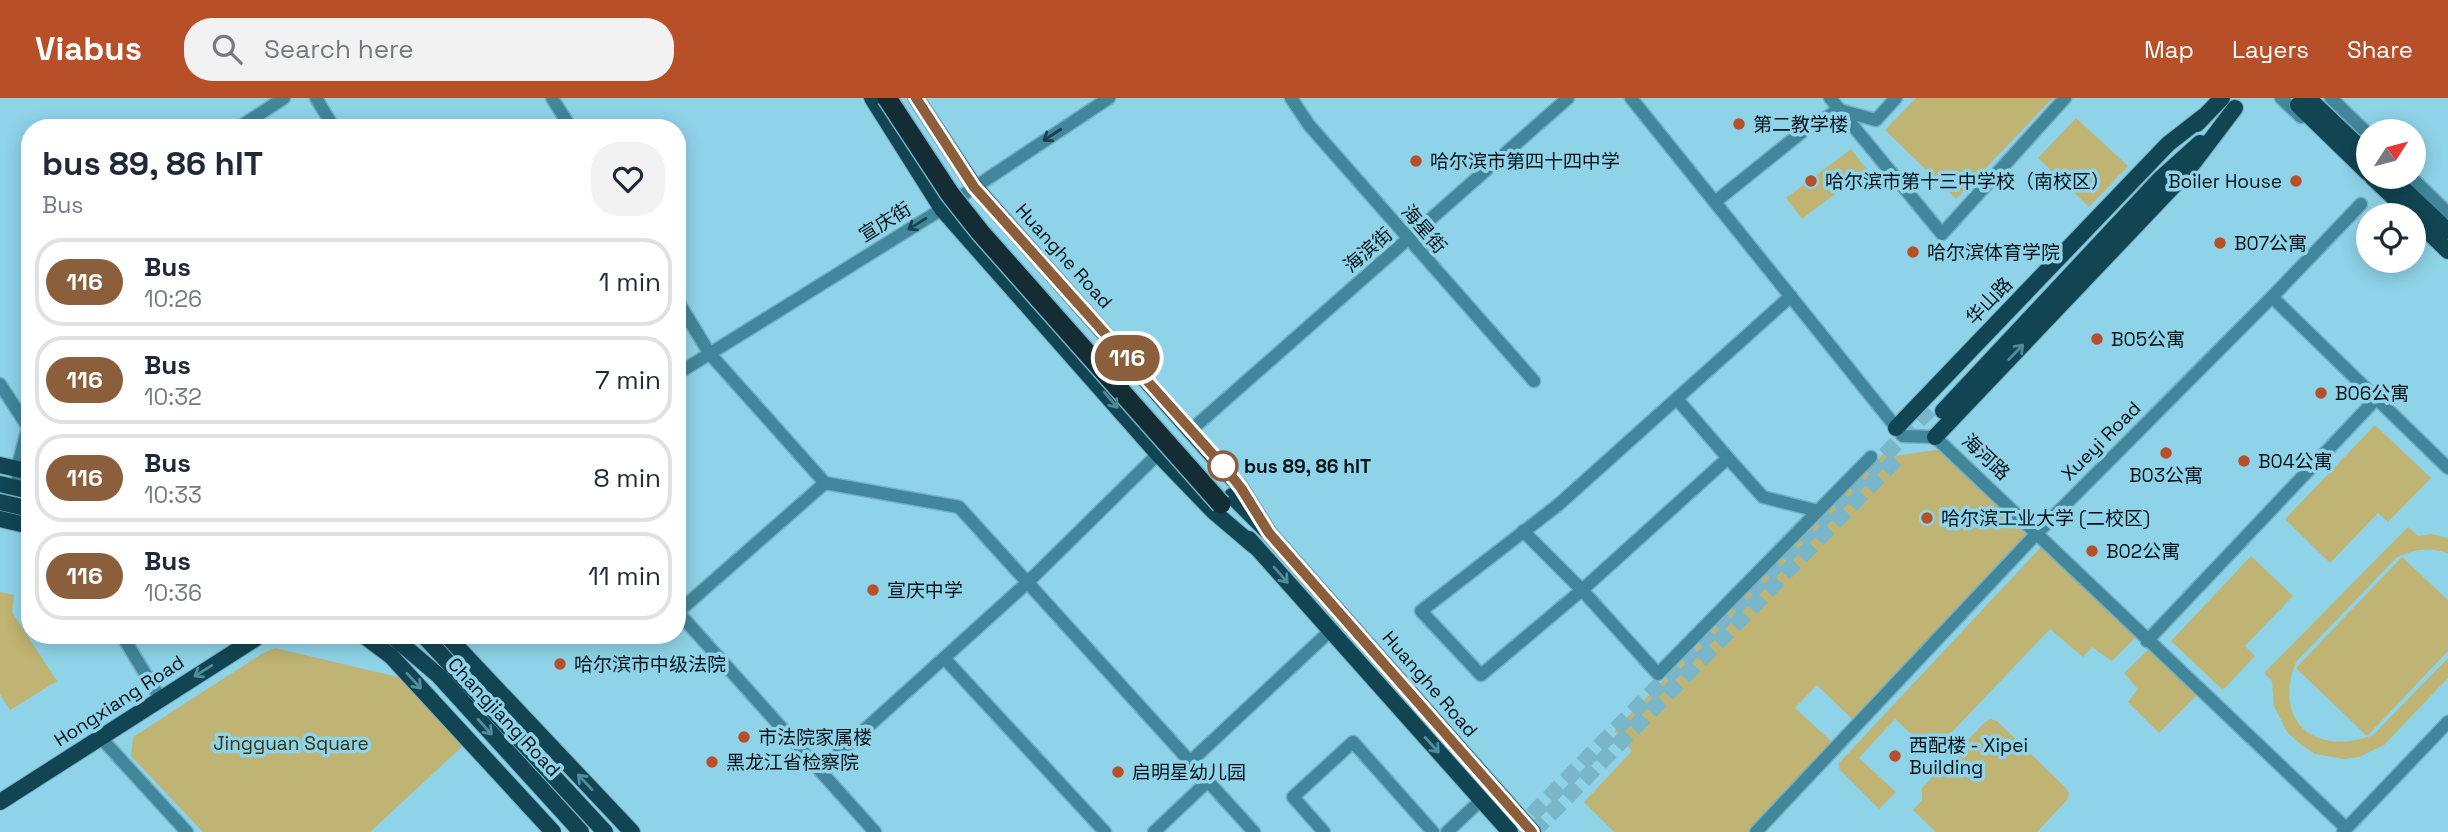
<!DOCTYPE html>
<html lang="en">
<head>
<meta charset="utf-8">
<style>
	:root { --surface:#fff; --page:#f2f2f3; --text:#1f2937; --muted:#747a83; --line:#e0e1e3; --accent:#b75029 }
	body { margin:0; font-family:"Space Grotesk","Noto Sans SC",sans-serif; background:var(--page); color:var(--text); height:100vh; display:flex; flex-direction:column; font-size:26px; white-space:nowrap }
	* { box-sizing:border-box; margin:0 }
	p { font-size:23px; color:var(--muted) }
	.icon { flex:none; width:38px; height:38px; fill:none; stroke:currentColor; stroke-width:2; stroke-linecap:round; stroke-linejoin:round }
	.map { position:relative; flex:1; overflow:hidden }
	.side { position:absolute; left:21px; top:21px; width:665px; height:525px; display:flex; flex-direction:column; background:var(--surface); border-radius:28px; box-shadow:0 4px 18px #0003 }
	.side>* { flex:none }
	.badge { padding:0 14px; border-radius:23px; font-size:24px; line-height:46px }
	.needle { width:46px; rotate:54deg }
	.buttons { position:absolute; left:2356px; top:21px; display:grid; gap:14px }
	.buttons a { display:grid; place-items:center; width:70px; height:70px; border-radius:50%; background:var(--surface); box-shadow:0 4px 18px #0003; font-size:35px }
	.map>.badge { position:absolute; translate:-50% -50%; box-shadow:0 0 0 4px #fff }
	.round { display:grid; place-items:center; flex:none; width:74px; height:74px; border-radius:28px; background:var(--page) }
	.summary { display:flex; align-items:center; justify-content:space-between; height:119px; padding:0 21px }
	h1 { font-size:33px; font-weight:800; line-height:52px }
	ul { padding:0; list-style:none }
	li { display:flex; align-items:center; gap:21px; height:88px; margin:0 14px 10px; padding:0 7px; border:4px solid var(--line); border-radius:28px }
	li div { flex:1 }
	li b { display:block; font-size:26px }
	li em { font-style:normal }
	li .badge { min-width:77px; font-weight:700; text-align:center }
	header { display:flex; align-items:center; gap:42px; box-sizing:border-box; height:98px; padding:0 35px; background:var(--accent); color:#fff }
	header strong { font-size:33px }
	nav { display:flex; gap:38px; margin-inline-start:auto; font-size:24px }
	.search { width:490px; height:63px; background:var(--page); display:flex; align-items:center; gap:18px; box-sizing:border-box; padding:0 24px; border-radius:28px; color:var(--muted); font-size:26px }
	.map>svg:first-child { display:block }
	.green { fill:#bfb473 }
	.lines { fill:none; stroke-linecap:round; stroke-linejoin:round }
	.major-tunnel { stroke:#7ab6ca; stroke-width:16; stroke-dasharray:16 8; stroke-linecap:butt }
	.minor-casing { stroke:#75b0c4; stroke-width:15 }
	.major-casing { stroke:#75b0c4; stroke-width:18 }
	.minor { stroke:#41869a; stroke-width:12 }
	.major { stroke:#124553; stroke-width:16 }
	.highway-bridge-casing { stroke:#75b0c4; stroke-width:22; stroke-linecap:butt }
	.highway-bridge { stroke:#142d35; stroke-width:19 }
	.oneway { stroke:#1a414e }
	.oneway2 { stroke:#508c9e }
	.line-casing { stroke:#fff; stroke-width:16 }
	.line { stroke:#8b5e3c; stroke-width:10 }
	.poi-dot { fill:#b75029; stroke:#8fd3e9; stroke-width:2.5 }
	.stop-dot { fill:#fff; stroke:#8b5e3c; stroke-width:3.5 }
	.labels { text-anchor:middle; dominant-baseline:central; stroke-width:7; stroke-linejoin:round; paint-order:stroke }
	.poi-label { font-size:19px; fill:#00131b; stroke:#8fd3e9; text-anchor:start }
	.street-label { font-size:19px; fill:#00131b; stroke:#8fd3e9 }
	.stop-label { font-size:19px; font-weight:bold; fill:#00131b; stroke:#8fd3e9; text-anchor:start }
	.park-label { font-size:19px; fill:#3a340e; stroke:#8fd3e9 }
</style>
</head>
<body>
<header>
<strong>Viabus</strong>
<div class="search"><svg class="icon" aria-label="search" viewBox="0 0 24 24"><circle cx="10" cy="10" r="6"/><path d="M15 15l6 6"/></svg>Search here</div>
<nav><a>Map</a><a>Layers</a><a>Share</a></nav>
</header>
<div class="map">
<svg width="2448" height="734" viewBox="0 0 2448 734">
	<rect width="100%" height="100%" fill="#8fd3e9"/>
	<g class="green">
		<polygon points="1916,0 2053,0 1956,101 1885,32"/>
		<polygon points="2076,20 2128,68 2089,109 2038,60"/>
		<polygon points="1851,51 1867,72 1802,121 1786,100"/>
		<polygon points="2375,327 2431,380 2388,424 2378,415 2330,465 2285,421"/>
		<polygon points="1888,351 1894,358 1943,351 2032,437 1853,622 1817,587 1795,610 1832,644 1748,734 1614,734 1584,704 1632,653 1614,633"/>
		<path d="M2408,429L2418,438L2432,436L2448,440V455C2428,449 2414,451 2396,460L2296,564C2272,624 2316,659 2373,637L2448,560V580L2384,647L2359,659L2344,661L2315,656L2299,645L2287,634L2274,608L2272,583L2264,575Z"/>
		<polygon points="2043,447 2138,537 2112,563 2092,549 2083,559 2050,531 1932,655 1895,621 1859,660 1896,694 1879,711 1840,672 1838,666"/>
		<polygon points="2251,458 2293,498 2245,548 2255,558 2223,592 2171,543"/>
		<polygon points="2402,459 2448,502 2448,553 2367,638 2296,570"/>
		<polygon points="0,494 14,497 12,514 57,583 10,612 0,596"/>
		<polygon points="275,550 398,579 412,588 465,646 370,734 203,734 131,658 133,639 263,555"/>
		<polygon points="2150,550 2198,596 2159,635 2128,604 2138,591 2124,575"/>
		<polygon points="1990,621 1997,623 2066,690 2069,695 2067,702 2037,734 1936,734 1913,712 1922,702 1922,690 1984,625"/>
	</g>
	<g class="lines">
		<g class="major-tunnel">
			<polyline points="1515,734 1935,306"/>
			<polyline points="1533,734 1897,360"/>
		</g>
		<defs>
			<g id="minor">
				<polyline points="316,0 334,30"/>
				<polyline points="552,0 571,30"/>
				<polyline points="1291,0 1309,27 1534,283"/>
				<polyline points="1631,0 1903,338 1935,339 2346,730"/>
				<polyline points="1830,0 1942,136 2065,0"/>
				<polyline points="2281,0 2301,19"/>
				<polyline points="2331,0 2368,36"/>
				<polyline points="238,30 284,0"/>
				<polyline points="2411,79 2448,115"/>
				<polyline points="1715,104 1807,30 1839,12 1876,22 1896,0"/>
				<polyline points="2272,199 2448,370"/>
				<polyline points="677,202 710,256 825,385 959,409 1254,734"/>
				<polyline points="677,276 942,111 1109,0"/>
				<polyline points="0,286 28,329 17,371 19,390"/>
				<polyline points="1677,301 1728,360 1582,492 1481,577 1421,513 1558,407 1791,198"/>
				<polyline points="1191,332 1568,0"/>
				<polyline points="1728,360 1763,399 1818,413"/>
				<polyline points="1523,433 1582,492 1658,576 1871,359"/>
				<polyline points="677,513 875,734"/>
				<polyline points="678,514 825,385"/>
				<polyline points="2147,543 2376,301"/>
				<polyline points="126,544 160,600"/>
				<polyline points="944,560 1105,734"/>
				<polyline points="101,640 187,734"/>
				<polyline points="1190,664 1330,533"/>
				<polyline points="820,672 1027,485 1158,356"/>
				<polyline points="1154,734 1208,683"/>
				<polyline points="1324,734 1293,699 1353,644 1433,734"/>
				<polyline points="1447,734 1481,702"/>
				<polyline points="1756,734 2038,434 2272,199 2361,106"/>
				<polyline points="2343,734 2448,624"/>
			</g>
			<g id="major">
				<polyline points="872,0 942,111 1158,356 1214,414 1254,448"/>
				<polyline points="916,0 974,88 1241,390 1269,435"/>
				<polyline points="2308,0 2368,57"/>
				<polyline points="2298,7 2368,75"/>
				<polyline points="2197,26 2222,0"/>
				<polyline points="2372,79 2412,117"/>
				<polyline points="2391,79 2448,133"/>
				<polyline points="2413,119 2448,153"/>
				<polyline points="1943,313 2160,81 2200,45"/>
				<polyline points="1896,330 2168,46 2204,18"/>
				<polyline points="1935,339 2185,76 2235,10"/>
				<polyline points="0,367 30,374"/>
				<polyline points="0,386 30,393"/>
				<polyline points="1232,398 1269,435 1533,734"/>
				<polyline points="0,404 30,411"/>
				<polyline points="0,421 30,428"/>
				<polyline points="1249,441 1510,734"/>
				<polyline points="363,537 391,558 553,734"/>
				<polyline points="391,537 439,578 581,734"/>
				<polyline points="423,537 605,734"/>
				<polyline points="446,537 632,734"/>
				<polyline points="0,704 261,537"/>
			</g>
		</defs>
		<use href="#minor" class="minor-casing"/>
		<use href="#major" class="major-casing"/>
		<use href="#minor" class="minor"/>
		<use href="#major" class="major"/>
		<defs>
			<polyline id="highway-bridge" points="887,0 950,96 980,134 1221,406"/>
		</defs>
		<use href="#highway-bridge" class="highway-bridge-casing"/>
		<use href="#highway-bridge" class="highway-bridge"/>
	</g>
	<defs><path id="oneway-shaft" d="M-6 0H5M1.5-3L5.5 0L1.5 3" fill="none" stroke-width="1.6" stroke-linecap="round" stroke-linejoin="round" transform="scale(1.75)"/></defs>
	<g class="oneway">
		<use href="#oneway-shaft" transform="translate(1052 37) rotate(147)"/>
		<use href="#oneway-shaft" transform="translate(917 126) rotate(148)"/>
	</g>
	<g class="oneway2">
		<use href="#oneway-shaft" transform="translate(2016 254) rotate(-46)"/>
		<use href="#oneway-shaft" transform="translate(1111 302) rotate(49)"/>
		<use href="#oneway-shaft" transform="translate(1281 477) rotate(49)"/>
		<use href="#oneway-shaft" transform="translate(203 573) rotate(148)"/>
		<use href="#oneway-shaft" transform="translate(414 583) rotate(47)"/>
		<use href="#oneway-shaft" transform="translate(485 629) rotate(48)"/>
		<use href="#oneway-shaft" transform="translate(1432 647) rotate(48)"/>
		<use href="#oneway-shaft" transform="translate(585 684) rotate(-133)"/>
	</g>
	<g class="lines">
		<defs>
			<polyline id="line" points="916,0 974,89 1225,370 1241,390 1269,435 1532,734"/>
		</defs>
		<use href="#line" class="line-casing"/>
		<use href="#line" class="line"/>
	</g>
	<g class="poi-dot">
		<circle cx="1739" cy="26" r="7"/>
		<circle cx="1416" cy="63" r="7"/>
		<circle cx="1811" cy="83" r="7"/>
		<circle cx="2296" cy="83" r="7"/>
		<circle cx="2220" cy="145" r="7"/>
		<circle cx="1913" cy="154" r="7"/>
		<circle cx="2097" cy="241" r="7"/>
		<circle cx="2321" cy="295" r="7"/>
		<circle cx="2166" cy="355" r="7"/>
		<circle cx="2244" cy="363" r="7"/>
		<circle cx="1927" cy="420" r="7"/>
		<circle cx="2092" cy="453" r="7"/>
		<circle cx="873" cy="492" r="7"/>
		<circle cx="560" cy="566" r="7"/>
		<circle cx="744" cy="639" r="7"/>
		<circle cx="1895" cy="658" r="7"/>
		<circle cx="712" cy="664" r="7"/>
		<circle cx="1118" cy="674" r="7"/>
	</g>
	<circle class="stop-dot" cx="1223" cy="368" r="14"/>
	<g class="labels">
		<g class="poi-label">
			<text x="1753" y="26">第二教学楼</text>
			<text x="1430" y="63">哈尔滨市第四十四中学</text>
			<text x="1825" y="83">哈尔滨市第十三中学校（南校区）</text>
			<text x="2282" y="83" text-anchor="end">Boiler House</text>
			<text x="2234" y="145">B07公寓</text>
			<text x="1927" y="154">哈尔滨体育学院</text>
			<text x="2111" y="241">B05公寓</text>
			<text x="2335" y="295">B06公寓</text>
			<text x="2258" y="363">B04公寓</text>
			<text x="2166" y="377" text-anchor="middle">B03公寓</text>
			<text x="1941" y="420">哈尔滨工业大学 (二校区)</text>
			<text x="2106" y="453">B02公寓</text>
			<text x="887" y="492">宣庆中学</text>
			<text x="574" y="566">哈尔滨市中级法院</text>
			<text x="758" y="639">市法院家属楼</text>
			<text x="1909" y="647">西配楼 - Xipei<tspan x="1909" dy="22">Building</tspan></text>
			<text x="726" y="664">黑龙江省检察院</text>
			<text x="1132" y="674">启明星幼儿园</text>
		</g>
		<g class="street-label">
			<text transform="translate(885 124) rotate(-32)">宣庆街</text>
			<text transform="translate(1424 131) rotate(49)">海星街</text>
			<text transform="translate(1368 152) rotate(-41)">海滨街</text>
			<text transform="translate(1064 158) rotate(48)">Huanghe Road</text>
			<text transform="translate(1989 203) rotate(-46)">华山路</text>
			<text transform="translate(2101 343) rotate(-45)">Xueyi Road</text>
			<text transform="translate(1986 359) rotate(43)">海河路</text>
			<text transform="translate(1430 586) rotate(49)">Huanghe Road</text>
			<text transform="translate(119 603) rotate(-33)">Hongxiang Road</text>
			<text transform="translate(504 619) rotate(47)">Changjiang Road</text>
		</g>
		<g class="stop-label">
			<text x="1244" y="368">bus 89, 86 hIT</text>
		</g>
		<g class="park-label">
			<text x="291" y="645">Jingguan Square</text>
		</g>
	</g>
</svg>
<div class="buttons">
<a><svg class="needle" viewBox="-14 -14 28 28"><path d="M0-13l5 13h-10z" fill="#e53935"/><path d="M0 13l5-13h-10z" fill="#747a83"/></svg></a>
<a><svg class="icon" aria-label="locate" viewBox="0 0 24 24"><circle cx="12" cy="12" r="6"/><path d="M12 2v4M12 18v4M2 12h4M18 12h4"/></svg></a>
</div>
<b class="badge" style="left:1127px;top:260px;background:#8b5e3c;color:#fff">116</b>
<section class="side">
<div class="summary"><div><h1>bus 89, 86 hIT</h1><p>Bus</p></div><a class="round"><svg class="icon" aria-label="heart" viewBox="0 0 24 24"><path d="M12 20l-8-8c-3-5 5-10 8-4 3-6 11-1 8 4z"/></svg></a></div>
<ul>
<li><span class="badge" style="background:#8b5e3c;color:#fff">116</span><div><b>Bus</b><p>10:26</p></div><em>1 min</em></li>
<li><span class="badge" style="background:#8b5e3c;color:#fff">116</span><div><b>Bus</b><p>10:32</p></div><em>7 min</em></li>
<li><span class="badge" style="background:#8b5e3c;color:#fff">116</span><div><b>Bus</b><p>10:33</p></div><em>8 min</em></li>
<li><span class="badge" style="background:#8b5e3c;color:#fff">116</span><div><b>Bus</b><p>10:36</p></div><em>11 min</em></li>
</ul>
</section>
</div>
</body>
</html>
